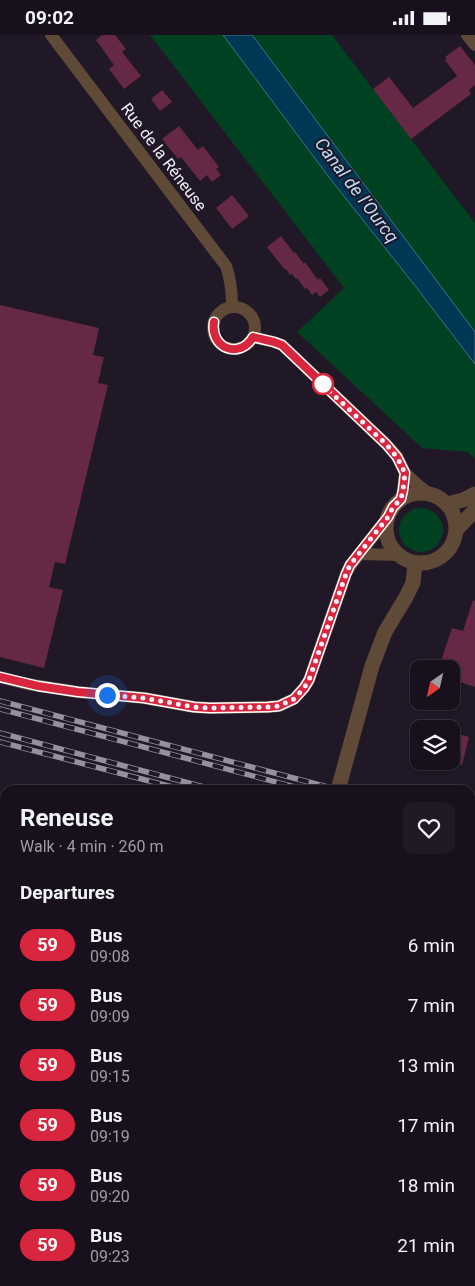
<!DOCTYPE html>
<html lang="en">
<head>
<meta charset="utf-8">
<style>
	:root { --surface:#18111d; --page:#211a26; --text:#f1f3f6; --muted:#9f9da4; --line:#36313b }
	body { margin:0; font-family:Roboto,sans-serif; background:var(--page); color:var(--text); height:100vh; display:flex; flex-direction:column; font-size:19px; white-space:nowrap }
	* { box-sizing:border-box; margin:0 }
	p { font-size:16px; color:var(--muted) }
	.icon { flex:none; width:28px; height:28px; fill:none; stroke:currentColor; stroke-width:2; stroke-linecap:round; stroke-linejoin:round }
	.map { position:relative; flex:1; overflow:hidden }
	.details { position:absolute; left:0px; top:750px; width:475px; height:501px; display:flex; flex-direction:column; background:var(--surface); border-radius:15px 15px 0 0; box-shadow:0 1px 4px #0004,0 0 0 1px var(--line) }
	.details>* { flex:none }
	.badge { padding:0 10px; border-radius:16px; font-size:18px; line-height:32px }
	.needle { width:32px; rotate:214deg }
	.buttons { position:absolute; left:410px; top:625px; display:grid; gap:10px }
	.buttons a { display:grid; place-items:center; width:50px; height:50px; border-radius:10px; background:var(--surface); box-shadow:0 1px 4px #0004,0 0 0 1px var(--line); font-size:25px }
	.you { position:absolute; width:25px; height:25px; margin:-12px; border:4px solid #fff; border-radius:50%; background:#1a73e8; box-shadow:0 0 0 8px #1a73e833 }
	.map>.badge { position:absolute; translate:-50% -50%; box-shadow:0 0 0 2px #fff }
	h2 { padding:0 20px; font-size:19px; line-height:45px }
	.round { display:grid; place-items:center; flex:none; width:52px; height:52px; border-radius:10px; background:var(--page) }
	.summary { display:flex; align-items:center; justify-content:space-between; height:85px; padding:0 20px }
	h1 { font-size:24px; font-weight:700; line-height:38px }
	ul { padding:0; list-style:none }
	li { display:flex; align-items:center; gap:15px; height:60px; padding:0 20px }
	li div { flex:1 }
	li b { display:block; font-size:19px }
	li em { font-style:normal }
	li .badge { min-width:55px; font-weight:700; text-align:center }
	.status { display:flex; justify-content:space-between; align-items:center; height:35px; padding:0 25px; background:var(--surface); direction:ltr }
	.status svg { height:14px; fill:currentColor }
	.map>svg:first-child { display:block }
	.green { fill:#004122 }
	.water { fill:#003755; stroke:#496e86 }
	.building { fill:#652945 }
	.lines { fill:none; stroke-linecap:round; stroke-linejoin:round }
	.minor { stroke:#5f4937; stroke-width:12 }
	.tertiary { stroke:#5f4937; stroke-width:15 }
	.rail-casing { stroke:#968f9d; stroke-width:5.5 }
	.rail { stroke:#201727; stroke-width:4; stroke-dasharray:11; stroke-linecap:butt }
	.line-casing { stroke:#fff; stroke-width:11 }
	.line { stroke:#d7263d; stroke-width:8 }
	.walk { stroke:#f2edf8; stroke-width:5; stroke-dasharray:0 9 }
	.stop-dot { fill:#fff; stroke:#d7263d; stroke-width:2.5 }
	.labels { text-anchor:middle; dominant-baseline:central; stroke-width:4; stroke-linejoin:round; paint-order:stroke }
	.street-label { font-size:16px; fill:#f2edf8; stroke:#201727 }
	.water-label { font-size:18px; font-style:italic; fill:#bbddf5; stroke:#201727 }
</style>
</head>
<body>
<div class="status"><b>09:02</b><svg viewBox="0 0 49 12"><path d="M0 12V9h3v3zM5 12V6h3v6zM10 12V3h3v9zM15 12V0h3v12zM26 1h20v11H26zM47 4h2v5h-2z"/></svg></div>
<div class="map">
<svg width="475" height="1251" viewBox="0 0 475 1251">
	<rect width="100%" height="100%" fill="#201727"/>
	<g class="green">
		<polygon points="150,0 223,0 328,141 416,252 475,329 475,424 468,417 422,413 297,297 344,253"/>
		<polygon points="252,0 332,0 475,188 475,297"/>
		<circle cx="421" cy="495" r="22"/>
	</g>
	<polygon class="water" points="223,0 252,0 475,297 475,329 416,252 328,141"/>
	<g class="building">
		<polygon points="102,0 115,0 126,14 122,17 141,41 124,54 109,34 114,30 96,5"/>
		<polygon points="460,11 475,30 475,50 469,55 471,59 411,104 373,54 389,42 413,73 457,41 445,25 447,24 445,22"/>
		<polygon points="162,55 172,67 160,76 151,64"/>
		<polygon points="179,91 198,115 203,111 219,132 216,134 221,140 212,147 207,140 200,146 181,122 178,124 162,104"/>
		<polygon points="232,160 249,181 232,194 216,173"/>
		<polygon points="281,201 294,218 295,217 304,229 305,227 318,245 320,243 329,255 320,262 316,257 312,260 307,253 305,254 297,243 296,244 292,239 290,240 286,234 285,235 267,212"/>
		<polygon points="0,270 99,293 93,320 104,322 98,348 108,350 65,529 55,527 49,552 63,555 44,633 0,622"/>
		<polygon points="473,565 475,566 475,652 451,644 451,634 444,632 442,623 452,593 463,596"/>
		<polygon points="451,697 469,702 462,730 451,727"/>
	</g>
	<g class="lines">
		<g class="minor">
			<path d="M51,0L226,231C231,245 232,257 232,272"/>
			<polyline points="467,0 475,10"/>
			<circle cx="234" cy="293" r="21"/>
			<polyline points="253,302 274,307 282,310 386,409 397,421 405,438 418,450 431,460"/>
			<polyline points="401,464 403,455 405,438"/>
			<polyline points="360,519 398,520"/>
			<polyline points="0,642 27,649 78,657 144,663 194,672 210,673 268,672 279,671 294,664 304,653 309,645 346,539 351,530 388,482"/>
			<polyline points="0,819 5,820"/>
			<polyline points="0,891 5,871"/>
			<polyline points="470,935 475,936"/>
			<polyline points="0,1013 5,1015"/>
			<polyline points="470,1141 475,1143"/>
			<polyline points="0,1208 5,1210"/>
			<polyline points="147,1246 165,1251"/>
		</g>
		<g class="tertiary">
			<circle cx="421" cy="493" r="35"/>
			<polyline points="447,469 463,465 475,459"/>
			<polyline points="457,494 475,475"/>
			<polyline points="338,755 372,631 385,597 406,562 413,548 415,528"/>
			<polyline points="294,1251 294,1246"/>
		</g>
		<defs>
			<g id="rail">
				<polyline points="0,666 339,755"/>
				<polyline points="0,674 306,755"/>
				<polyline points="0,698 215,755"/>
				<polyline points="0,707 184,755"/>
				<polyline points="470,789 475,790"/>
				<polyline points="470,797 475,799"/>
				<polyline points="470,821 475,822"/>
				<polyline points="470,829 475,831"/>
			</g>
		</defs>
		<use href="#rail" class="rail-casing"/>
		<use href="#rail" class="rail"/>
	</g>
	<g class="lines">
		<defs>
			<path id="line" d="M0,642L38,651L78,657L144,663L194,672L210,673L268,672L279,671L294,664L304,653L309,645L346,539L350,530L388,482L393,472L401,464L403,455L405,438L397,422L386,409L282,310L274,307L253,302C239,325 210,313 214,287"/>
		</defs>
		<use href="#line" class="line-casing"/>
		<use href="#line" class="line"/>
		<polyline class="walk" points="107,660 144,663 194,672 210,673 268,672 279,671 294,664 304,653 309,645 346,539 350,530 388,482 393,472 401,464 403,455 405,438 397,422 386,409 321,348 323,349"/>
	</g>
	<circle class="stop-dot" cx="323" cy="349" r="10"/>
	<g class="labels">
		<g class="street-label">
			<text transform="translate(164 122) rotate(53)">Rue de la Réneuse</text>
		</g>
		<g class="water-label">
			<text transform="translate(357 155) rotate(53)">Canal de l'Ourcq</text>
		</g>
	</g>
</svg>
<div class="buttons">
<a><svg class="needle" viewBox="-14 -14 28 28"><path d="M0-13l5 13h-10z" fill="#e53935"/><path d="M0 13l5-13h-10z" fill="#9f9da4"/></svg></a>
<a><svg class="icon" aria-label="layers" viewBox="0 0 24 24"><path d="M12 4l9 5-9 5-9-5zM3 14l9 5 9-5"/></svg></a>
</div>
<div class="you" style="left:107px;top:660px"></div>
<section class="details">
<div class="summary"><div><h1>Reneuse</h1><p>Walk · 4 min · 260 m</p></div><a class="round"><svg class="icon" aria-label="heart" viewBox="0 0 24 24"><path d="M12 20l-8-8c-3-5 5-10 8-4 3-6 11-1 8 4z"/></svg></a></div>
<h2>Departures</h2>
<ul>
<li><span class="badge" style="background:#d7263d;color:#fff">59</span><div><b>Bus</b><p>09:08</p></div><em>6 min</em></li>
<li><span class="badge" style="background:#d7263d;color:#fff">59</span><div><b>Bus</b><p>09:09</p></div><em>7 min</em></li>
<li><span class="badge" style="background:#d7263d;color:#fff">59</span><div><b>Bus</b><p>09:15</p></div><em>13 min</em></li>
<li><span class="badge" style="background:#d7263d;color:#fff">59</span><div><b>Bus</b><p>09:19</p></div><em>17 min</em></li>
<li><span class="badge" style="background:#d7263d;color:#fff">59</span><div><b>Bus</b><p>09:20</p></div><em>18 min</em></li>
<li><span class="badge" style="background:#d7263d;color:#fff">59</span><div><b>Bus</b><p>09:23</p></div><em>21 min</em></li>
</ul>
</section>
</div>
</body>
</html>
